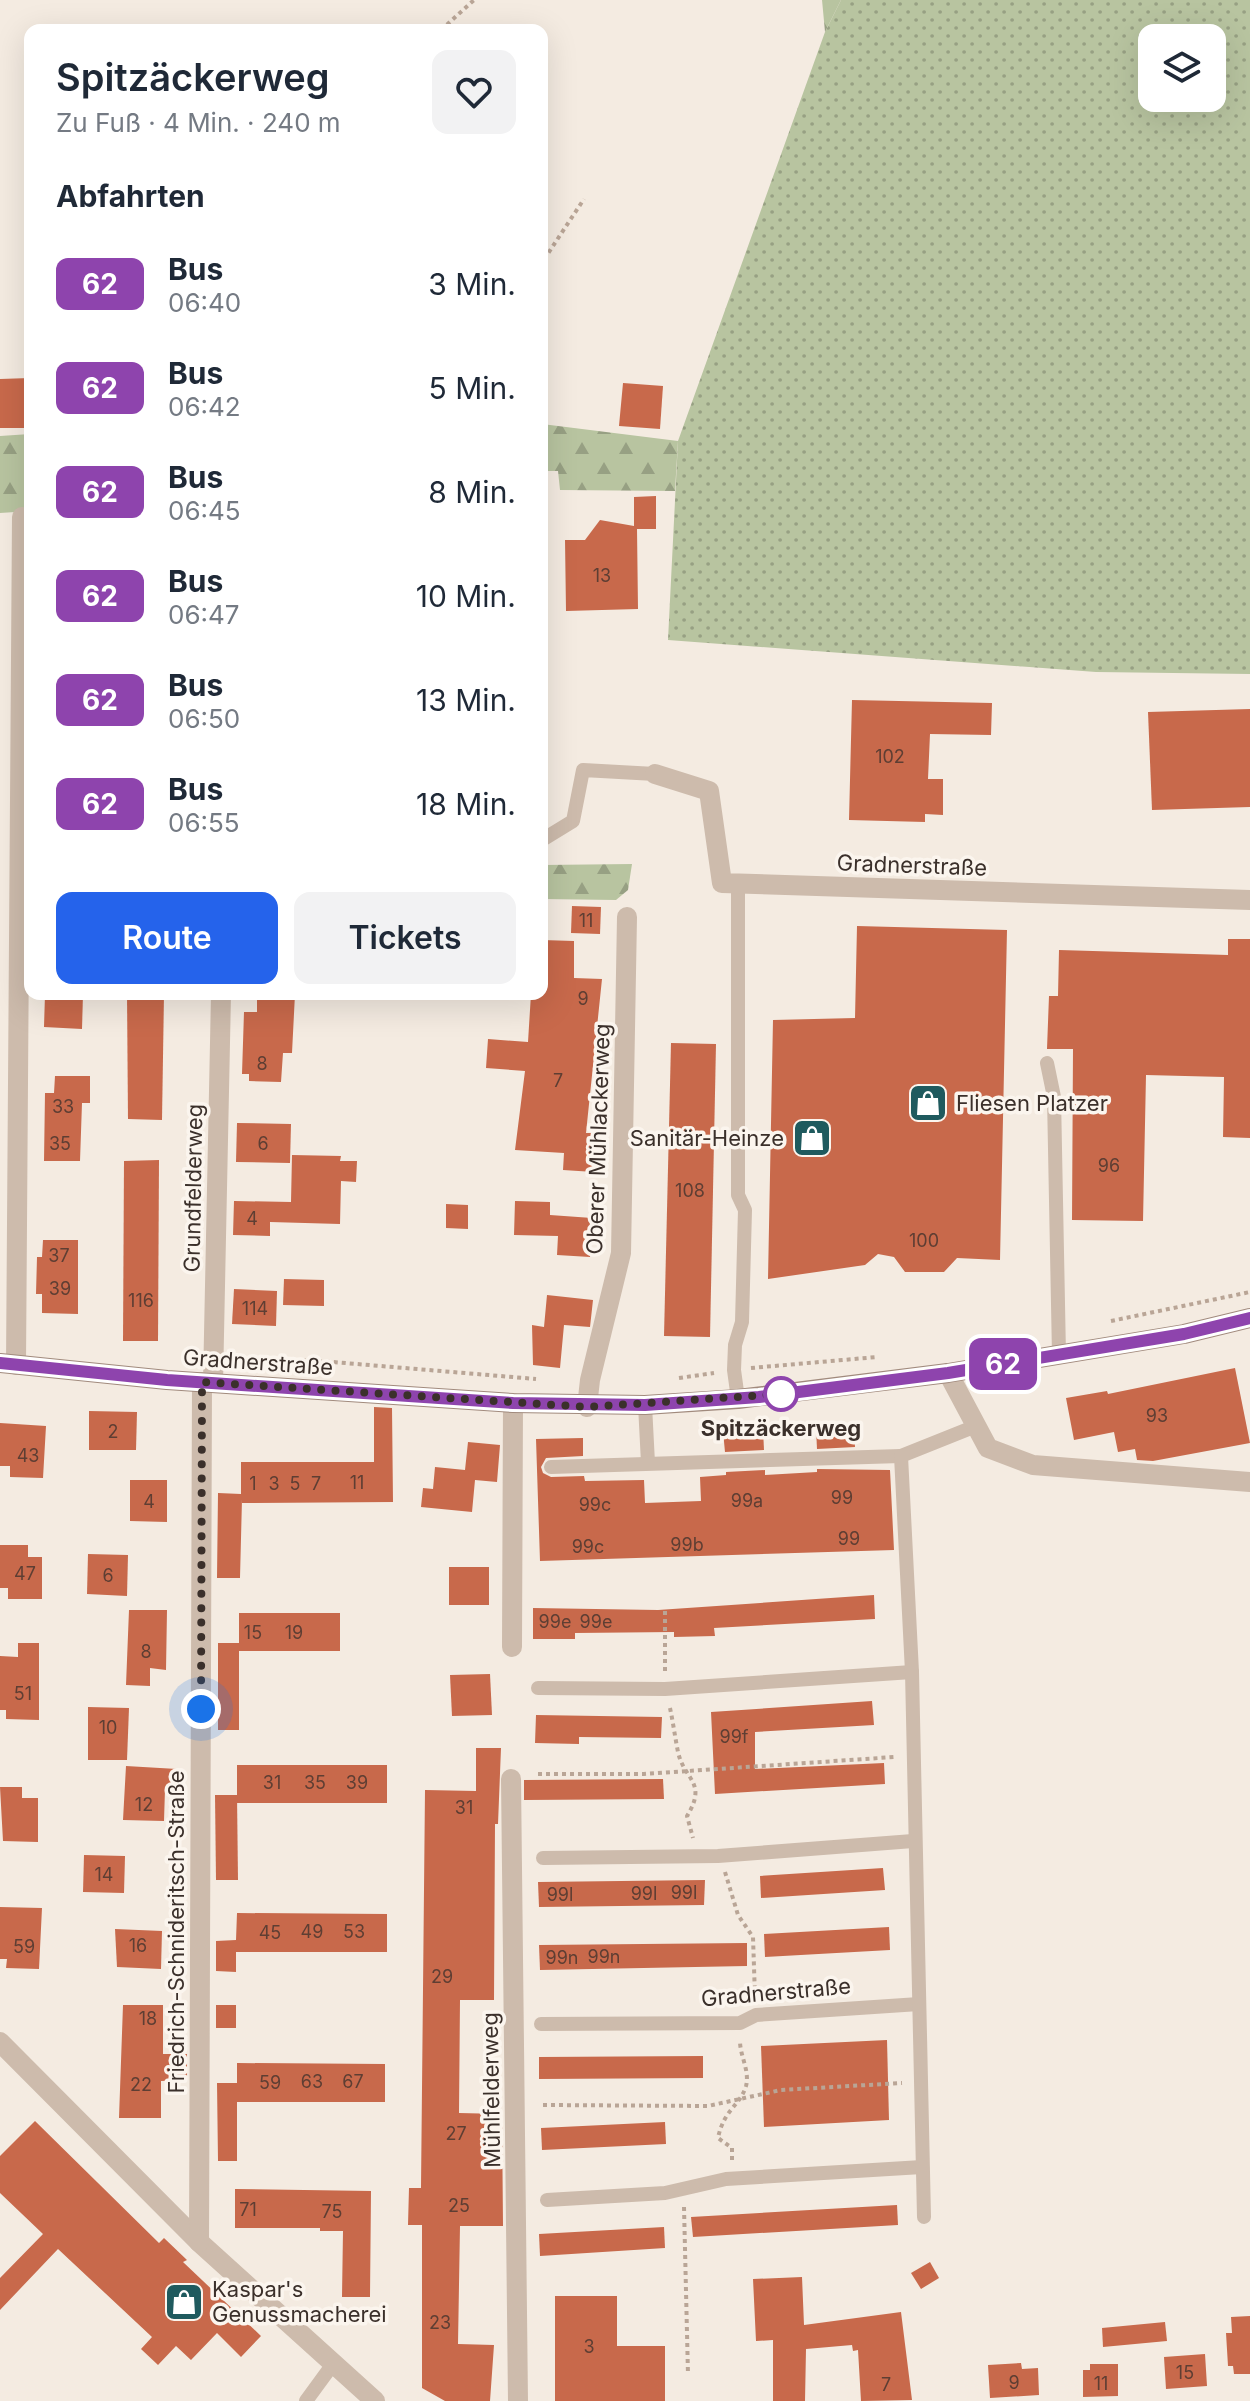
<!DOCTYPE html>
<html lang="de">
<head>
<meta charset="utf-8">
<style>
	:root { --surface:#fff; --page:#f2f2f3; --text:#1f2937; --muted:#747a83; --accent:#2563eb }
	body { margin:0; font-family:Inter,sans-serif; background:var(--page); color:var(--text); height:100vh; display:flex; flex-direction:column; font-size:30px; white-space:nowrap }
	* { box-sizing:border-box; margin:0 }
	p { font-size:26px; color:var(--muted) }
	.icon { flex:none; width:44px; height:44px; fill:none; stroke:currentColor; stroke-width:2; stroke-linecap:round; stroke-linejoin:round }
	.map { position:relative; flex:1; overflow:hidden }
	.drawer { position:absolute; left:24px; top:24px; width:524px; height:976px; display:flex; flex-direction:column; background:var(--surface); border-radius:16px; box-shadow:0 8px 32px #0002 }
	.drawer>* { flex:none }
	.badge { padding:0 16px; border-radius:12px; font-size:28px; line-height:52px }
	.tools { position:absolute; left:1138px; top:24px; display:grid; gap:16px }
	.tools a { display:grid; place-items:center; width:88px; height:88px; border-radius:16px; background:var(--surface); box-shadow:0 8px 32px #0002; font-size:40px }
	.you { position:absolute; width:40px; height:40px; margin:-20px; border:6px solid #fff; border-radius:50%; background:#1a73e8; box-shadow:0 0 0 12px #1a73e833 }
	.map>.badge { position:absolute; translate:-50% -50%; box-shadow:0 0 0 4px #fff }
	h2 { padding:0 32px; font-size:30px; line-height:72px }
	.round { display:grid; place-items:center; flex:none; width:84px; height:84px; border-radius:16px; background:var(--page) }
	.overview { display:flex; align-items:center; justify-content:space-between; height:136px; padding:0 32px }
	h1 { font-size:38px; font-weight:600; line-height:60px }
	.primary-button { display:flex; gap:16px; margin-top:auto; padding:16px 32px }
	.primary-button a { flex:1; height:92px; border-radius:16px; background:var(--accent); color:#fff; font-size:32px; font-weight:600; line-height:92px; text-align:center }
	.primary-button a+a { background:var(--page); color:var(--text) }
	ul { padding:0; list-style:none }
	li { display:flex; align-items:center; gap:24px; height:104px; padding:0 32px }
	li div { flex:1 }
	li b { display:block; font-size:30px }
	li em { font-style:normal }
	li .badge { min-width:88px; font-weight:700; text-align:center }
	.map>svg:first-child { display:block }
	.grass { fill:url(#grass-dots); fill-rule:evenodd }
	.forest { fill:url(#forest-firs) }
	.building { fill:#c8694b }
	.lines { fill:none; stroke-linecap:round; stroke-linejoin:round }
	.path { stroke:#b9a596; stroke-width:4; stroke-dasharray:4 4; stroke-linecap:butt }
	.lane { stroke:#cdbbac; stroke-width:14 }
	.street { stroke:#cdbbac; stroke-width:20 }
	.secondary { stroke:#a18a7d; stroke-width:20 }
	.line-casing { stroke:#fff; stroke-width:18 }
	.line { stroke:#8e44ad; stroke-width:12 }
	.walk { stroke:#3b302b; stroke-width:8; stroke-dasharray:0 14.4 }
	.stop-dot { fill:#fff; stroke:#8e44ad; stroke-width:4 }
	.labels { text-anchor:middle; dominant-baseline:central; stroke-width:7; stroke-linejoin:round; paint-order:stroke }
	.number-label { font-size:18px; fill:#5e3e33 }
	.street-label { font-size:22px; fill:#3b302b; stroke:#fbf5ee }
	.poi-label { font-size:22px; fill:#3b302b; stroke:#fbf5ee; text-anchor:start }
	.stop-label { font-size:22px; font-weight:bold; fill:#3b302b; stroke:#fbf5ee }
</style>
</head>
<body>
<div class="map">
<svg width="1250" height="2401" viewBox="0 0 1250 2401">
	<defs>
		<pattern id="grass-dots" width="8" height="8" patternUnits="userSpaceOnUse" patternTransform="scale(2)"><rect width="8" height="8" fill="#b8c4a0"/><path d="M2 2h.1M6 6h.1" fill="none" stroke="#97a083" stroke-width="1.8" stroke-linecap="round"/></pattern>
		<pattern id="forest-firs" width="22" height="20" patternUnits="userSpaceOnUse" patternTransform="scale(2)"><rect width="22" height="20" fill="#b8c4a0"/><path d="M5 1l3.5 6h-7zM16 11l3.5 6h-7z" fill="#97a083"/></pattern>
	</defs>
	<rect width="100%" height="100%" fill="#f4ebe1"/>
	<path class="grass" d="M841,0H1250V674L1096,672L668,640L678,441L825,32ZM1152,38H1212V98H1152Z"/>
	<g class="forest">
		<polygon points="822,0 841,0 825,32"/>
		<polygon points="542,424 678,441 675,491 560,490 558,471 542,471"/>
		<polygon points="30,434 30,511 0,513 0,436"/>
		<polygon points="632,864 628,890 616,900 542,899 542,865"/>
	</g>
	<g class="building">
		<polygon points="30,378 30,428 0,428 0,379"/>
		<polygon points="623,383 663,386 660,429 619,426"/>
		<polygon points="656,496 656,529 637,529 638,609 566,611 565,540 585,540 600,520 634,526 634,497"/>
		<polygon points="852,700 992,703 991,735 930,734 928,779 943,779 943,815 925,814 925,822 849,820"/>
		<polygon points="1250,709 1250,807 1152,810 1148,712"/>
		<polygon points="572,906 601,907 600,934 571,933"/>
		<polygon points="857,926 1007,930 1000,1260 957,1258 944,1272 905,1272 894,1257 878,1254 865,1265 768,1279 773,1020 855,1018"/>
		<polygon points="1228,939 1250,939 1250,1138 1223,1137 1224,1077 1146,1075 1143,1221 1072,1220 1073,1049 1047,1049 1049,996 1058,996 1059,950 1228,955"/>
		<polygon points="542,940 574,941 574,978 602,979 586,1133 596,1133 594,1172 563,1170 564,1153 515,1150 525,1071 486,1068 488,1039 528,1042 531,994 542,994"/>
		<polygon points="45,994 83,994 82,1029 44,1027"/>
		<polygon points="127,994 164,994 162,1120 128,1119"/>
		<polygon points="257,994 295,994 292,1053 283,1053 281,1082 249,1081 249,1074 242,1074 244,1012 257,1012"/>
		<polygon points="671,1043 716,1044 710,1337 664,1336"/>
		<polygon points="55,1076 90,1076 90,1103 82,1103 80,1161 44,1161 45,1093 54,1093"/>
		<polygon points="237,1123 291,1124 290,1163 236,1162"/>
		<polygon points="292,1155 341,1156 340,1161 357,1161 356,1182 341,1181 340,1224 270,1222 270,1236 233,1235 234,1201 291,1202"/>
		<polygon points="159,1160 158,1341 123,1341 124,1161"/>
		<polygon points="515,1201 550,1202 550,1215 592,1218 590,1257 557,1255 558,1236 514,1235"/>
		<polygon points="446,1204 468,1205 468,1229 446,1228"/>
		<polygon points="43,1240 78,1240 78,1314 42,1313 42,1294 36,1294 37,1257 42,1257"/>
		<polygon points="284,1279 324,1280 324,1306 283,1305"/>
		<polygon points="234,1289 277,1291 276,1326 232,1324"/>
		<polygon points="547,1295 593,1300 590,1327 564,1325 560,1368 533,1365 532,1325 544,1327"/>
		<polygon points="1235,1368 1250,1443 1153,1461 1137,1460 1135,1449 1118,1452 1114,1432 1074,1440 1066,1398 1107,1391 1108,1394"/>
		<polygon points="374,1407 392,1408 393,1502 242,1503 242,1499 240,1578 217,1578 218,1493 241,1494 241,1462 374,1462"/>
		<polygon points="89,1411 137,1412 136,1450 89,1450"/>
		<polygon points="0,1423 46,1426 43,1478 10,1477 10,1466 0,1466"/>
		<polygon points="816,1428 854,1428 855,1447 817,1449"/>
		<polygon points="763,1429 764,1450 725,1452 723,1431"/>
		<polygon points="583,1438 583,1456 546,1458 541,1467 543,1473 551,1477 584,1476 585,1481 644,1480 645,1503 701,1501 700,1477 726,1475 726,1472 765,1470 765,1475 817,1472 817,1469 890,1470 894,1550 540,1561 536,1439"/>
		<polygon points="468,1442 500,1445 497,1482 475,1480 472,1512 421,1507 423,1488 433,1489 435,1467 465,1470"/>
		<polygon points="130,1480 167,1480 167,1522 130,1521"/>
		<polygon points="0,1545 28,1545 28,1557 42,1557 42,1599 8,1599 8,1588 0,1588"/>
		<polygon points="88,1554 128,1555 127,1596 87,1594"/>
		<rect x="449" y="1567" width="40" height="38"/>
		<polygon points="874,1595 875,1619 714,1628 715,1636 674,1637 674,1632 575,1633 575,1639 533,1639 533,1608 658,1610"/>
		<polygon points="129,1610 167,1610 166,1670 150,1668 150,1686 126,1685"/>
		<rect x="239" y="1613" width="101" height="38"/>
		<polygon points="18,1643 39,1643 39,1720 6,1719 6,1710 0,1710 0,1656 18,1657"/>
		<rect x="218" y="1643" width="21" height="87"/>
		<polygon points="490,1674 492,1715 452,1716 450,1675"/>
		<polygon points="872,1701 874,1725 755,1732 755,1769 884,1763 885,1784 715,1794 711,1712"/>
		<polygon points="88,1707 129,1708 127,1760 88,1760"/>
		<polygon points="536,1715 662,1717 661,1738 579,1737 579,1744 535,1743"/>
		<polygon points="476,1748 501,1748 498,1824 495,1824 494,2000 460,2000 459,2113 502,2114 503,2226 460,2226 458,2344 494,2345 490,2401 445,2401 422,2388 422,2225 408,2225 409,2188 421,2188 425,1790 476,1791"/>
		<rect x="237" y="1765" width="150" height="38"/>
		<polygon points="126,1766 177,1769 176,1789 165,1789 164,1821 123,1820"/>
		<polygon points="663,1779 664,1799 524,1800 524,1780"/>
		<polygon points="0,1787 22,1787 22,1798 38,1798 38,1842 3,1841"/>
		<polygon points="215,1795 237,1795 238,1880 216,1880"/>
		<polygon points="84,1855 125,1856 124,1893 83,1892"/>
		<polygon points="883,1868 885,1890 761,1898 760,1876"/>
		<polygon points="705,1880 704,1905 539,1907 538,1882"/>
		<polygon points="0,1907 42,1908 39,1969 6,1968 7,1959 0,1959"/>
		<polygon points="237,1913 387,1914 387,1952 236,1952 236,1972 216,1971 216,1941 236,1940"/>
		<polygon points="889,1927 890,1950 765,1957 764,1934"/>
		<polygon points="115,1929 162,1931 161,1969 117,1967"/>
		<polygon points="747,1943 747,1966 540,1970 539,1945"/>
		<polygon points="123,2005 163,2005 163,2054 187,2054 187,2080 161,2081 161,2118 119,2118"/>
		<rect x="216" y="2005" width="20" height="23"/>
		<polygon points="887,2040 889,2120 764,2127 761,2046"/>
		<polygon points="703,2056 703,2078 539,2079 539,2057"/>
		<polygon points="237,2063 385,2064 385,2102 237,2102 237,2161 218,2161 217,2083 237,2083"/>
		<polygon points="35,2121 159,2243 164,2238 187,2260 183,2262 261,2336 241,2357 217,2333 191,2360 176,2346 158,2365 141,2349 152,2337 58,2249 0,2310 0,2278 43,2234 0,2193 0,2156"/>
		<polygon points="665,2122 666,2144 542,2150 541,2128"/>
		<polygon points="235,2189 371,2191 370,2297 342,2297 343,2231 320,2231 320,2228 235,2228"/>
		<polygon points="897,2205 898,2225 693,2237 691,2217"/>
		<polygon points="664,2227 665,2248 540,2256 539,2234"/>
		<polygon points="930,2262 939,2278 921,2289 911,2273"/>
		<polygon points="802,2277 804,2325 901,2312 912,2400 861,2401 858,2350 853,2351 852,2345 806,2349 805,2401 773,2401 773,2340 756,2341 753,2279"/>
		<polygon points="555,2296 617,2296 617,2346 665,2346 665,2401 555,2401"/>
		<polygon points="1250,2316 1250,2374 1234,2374 1233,2366 1228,2366 1226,2333 1232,2333 1231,2317"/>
		<polygon points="1165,2322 1167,2341 1103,2347 1102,2328"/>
		<polygon points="1205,2354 1207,2386 1166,2389 1164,2357"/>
		<polygon points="1021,2363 1022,2369 1038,2368 1039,2395 990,2398 988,2365"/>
		<polygon points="1090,2364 1118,2364 1118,2396 1083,2397 1083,2370 1090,2370"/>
	</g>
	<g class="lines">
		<g class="path">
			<polyline points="441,30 474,0"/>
			<polyline points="542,256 547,255 584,199"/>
			<polyline points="1111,1321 1250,1292"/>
			<polyline points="278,1363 309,1360 536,1379"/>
			<polyline points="751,1368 877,1357"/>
			<polyline points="679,1378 714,1373"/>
			<polyline points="665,1611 665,1671"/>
			<path d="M670,1708C673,1722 675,1737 678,1752C684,1780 708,1782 687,1816L693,1838"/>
			<polyline points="538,1774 644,1774 894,1757"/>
			<polyline points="725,1872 738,1915 753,1937 755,1997"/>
			<polyline points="543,2105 708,2106 781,2090 902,2083"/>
			<path d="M732,2160V2148L718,2138C724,2109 740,2106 746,2086C750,2071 740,2056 740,2041"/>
			<polyline points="684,2207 688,2375"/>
		</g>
		<g class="lane">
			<polyline points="542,840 573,821 583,770 655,774"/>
			<polyline points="1047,1063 1054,1097 1059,1355"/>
			<polyline points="738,1399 734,1370 735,1345 742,1322 745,1210 738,1195 738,884"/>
			<polyline points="645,1405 648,1463"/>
			<polyline points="551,1467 901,1456"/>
			<polyline points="538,1688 665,1689 912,1672"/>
			<polyline points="543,1858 718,1856 913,1841"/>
			<polyline points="541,2024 740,2023 756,2015 919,2004"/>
			<polyline points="547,2200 665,2193 726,2179 922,2167"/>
			<polyline points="924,2217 912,1672 901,1456 976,1426"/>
			<polyline points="306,2401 333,2364"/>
		</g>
		<g class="street">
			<polyline points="655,774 709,791 722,883 1250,900"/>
			<polyline points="16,1365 22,517"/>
			<polyline points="948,1373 988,1448 1033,1465 1250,1482"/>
			<polyline points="213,1383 221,994"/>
			<polyline points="587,1407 590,1380 621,1253 627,917"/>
			<polyline points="512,1647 513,1403"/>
			<polyline points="511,1779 518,2401"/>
			<polyline points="0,2042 199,2242 375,2401"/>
			<polyline points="199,2242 202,1382"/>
		</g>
		<polyline class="secondary" points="0,1363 167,1380 513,1403 645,1405 738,1399 948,1373 1184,1334 1250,1318"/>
	</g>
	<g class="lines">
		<defs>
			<polyline id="line" points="0,1363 167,1380 513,1403 645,1405 759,1397 948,1373 1184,1334 1250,1318"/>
		</defs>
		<use href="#line" class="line-casing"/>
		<use href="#line" class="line"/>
		<polyline class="walk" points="201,1709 202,1382 587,1407 781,1394"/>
	</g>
	<defs>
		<symbol id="shop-square" viewBox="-11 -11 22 22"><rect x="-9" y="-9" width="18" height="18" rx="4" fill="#1f5a5e" stroke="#fbf5ee"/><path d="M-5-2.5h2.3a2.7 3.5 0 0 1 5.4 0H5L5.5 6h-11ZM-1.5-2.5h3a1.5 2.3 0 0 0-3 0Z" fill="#fff"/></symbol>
	</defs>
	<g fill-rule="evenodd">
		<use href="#shop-square" x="906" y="1081" width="44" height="44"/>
		<use href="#shop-square" x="790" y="1116" width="44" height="44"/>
		<use href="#shop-square" x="162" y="2280" width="44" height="44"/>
	</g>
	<circle class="stop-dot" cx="781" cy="1394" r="16"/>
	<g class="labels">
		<g class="number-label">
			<text x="602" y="575">13</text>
			<text x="890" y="756">102</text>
			<text x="586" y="920">11</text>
			<text x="583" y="998">9</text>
			<text x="262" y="1063">8</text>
			<text x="558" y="1080">7</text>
			<text x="63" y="1106">33</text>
			<text x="60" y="1143">35</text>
			<text x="263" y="1143">6</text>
			<text x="1109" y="1165">96</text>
			<text x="690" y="1190">108</text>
			<text x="252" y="1218">4</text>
			<text x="924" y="1240">100</text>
			<text x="59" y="1255">37</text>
			<text x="60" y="1288">39</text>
			<text x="141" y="1300">116</text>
			<text x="255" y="1308">114</text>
			<text x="1157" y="1415">93</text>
			<text x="113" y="1431">2</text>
			<text x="28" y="1455">43</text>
			<text x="357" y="1482">11</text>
			<text x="253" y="1483">1</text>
			<text x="274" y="1483">3</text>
			<text x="295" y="1483">5</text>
			<text x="316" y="1483">7</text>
			<text x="842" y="1497">99</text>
			<text x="747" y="1500">99a</text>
			<text x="149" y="1501">4</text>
			<text x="595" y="1504">99c</text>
			<text x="849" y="1538">99</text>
			<text x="687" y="1544">99b</text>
			<text x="588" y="1546">99c</text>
			<text x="25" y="1573">47</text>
			<text x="108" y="1575">6</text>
			<text x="555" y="1621">99e</text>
			<text x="596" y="1621">99e</text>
			<text x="253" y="1632">15</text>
			<text x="294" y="1632">19</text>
			<text x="146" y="1651">8</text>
			<text x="23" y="1693">51</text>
			<text x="108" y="1727">10</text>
			<text x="734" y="1736">99f</text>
			<text x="272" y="1782">31</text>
			<text x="315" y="1782">35</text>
			<text x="357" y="1782">39</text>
			<text x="144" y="1804">12</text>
			<text x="464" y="1807">31</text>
			<text x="104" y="1874">14</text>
			<text x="684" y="1892">99l</text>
			<text x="644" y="1893">99l</text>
			<text x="560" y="1894">99l</text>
			<text x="312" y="1931">49</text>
			<text x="354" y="1931">53</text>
			<text x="270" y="1932">45</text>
			<text x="138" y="1945">16</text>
			<text x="24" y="1946">59</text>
			<text x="604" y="1956">99n</text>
			<text x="562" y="1957">99n</text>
			<text x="442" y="1976">29</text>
			<text x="148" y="2018">18</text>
			<text x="312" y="2081">63</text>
			<text x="353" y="2081">67</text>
			<text x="270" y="2082">59</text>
			<text x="141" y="2084">22</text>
			<text x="456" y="2133">27</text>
			<text x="459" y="2205">25</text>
			<text x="248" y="2209">71</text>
			<text x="332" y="2211">75</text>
			<text x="440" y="2322">23</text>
			<text x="589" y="2346">3</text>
			<text x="1185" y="2372">15</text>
			<text x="1014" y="2382">9</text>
			<text x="1101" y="2383">11</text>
			<text x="886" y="2384">7</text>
		</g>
		<g class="street-label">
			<text transform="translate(912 865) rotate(2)">Gradnerstraße</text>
			<text transform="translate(598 1139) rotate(-88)">Oberer Mühlackerweg</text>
			<text transform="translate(193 1188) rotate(-89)">Grundfelderweg</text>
			<text transform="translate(258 1362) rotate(4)">Gradnerstraße</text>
			<text transform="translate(176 1932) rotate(-90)">Friedrich-Schnideritsch-Straße</text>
			<text transform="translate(776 1992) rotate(-5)">Gradnerstraße</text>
			<text transform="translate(491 2090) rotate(-91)">Mühlfelderweg</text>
		</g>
		<g class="poi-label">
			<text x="956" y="1103">Fliesen Platzer</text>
			<text x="784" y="1138" text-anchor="end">Sanitär-Heinze</text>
			<text x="212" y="2289">Kaspar's<tspan x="212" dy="25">Genussmacherei</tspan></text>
		</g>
		<g class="stop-label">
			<text x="781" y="1428">Spitzäckerweg</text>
		</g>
	</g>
</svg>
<div class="tools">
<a><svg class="icon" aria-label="layers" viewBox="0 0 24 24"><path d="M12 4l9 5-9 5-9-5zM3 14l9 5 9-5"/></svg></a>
</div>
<div class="you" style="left:201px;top:1709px"></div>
<b class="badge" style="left:1003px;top:1364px;background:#8e44ad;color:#fff">62</b>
<section class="drawer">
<div class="overview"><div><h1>Spitzäckerweg</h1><p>Zu Fuß · 4 Min. · 240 m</p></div><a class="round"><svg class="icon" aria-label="heart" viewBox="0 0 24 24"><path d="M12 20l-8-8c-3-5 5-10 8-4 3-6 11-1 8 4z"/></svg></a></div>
<h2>Abfahrten</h2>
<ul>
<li><span class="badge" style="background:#8e44ad;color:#fff">62</span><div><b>Bus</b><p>06:40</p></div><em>3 Min.</em></li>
<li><span class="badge" style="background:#8e44ad;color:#fff">62</span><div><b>Bus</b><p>06:42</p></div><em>5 Min.</em></li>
<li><span class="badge" style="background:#8e44ad;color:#fff">62</span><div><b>Bus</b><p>06:45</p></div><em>8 Min.</em></li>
<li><span class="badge" style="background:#8e44ad;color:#fff">62</span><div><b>Bus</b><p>06:47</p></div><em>10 Min.</em></li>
<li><span class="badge" style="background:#8e44ad;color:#fff">62</span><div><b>Bus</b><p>06:50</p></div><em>13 Min.</em></li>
<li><span class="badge" style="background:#8e44ad;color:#fff">62</span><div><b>Bus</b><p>06:55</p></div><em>18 Min.</em></li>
</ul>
<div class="primary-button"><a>Route</a><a>Tickets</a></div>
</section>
</div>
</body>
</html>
